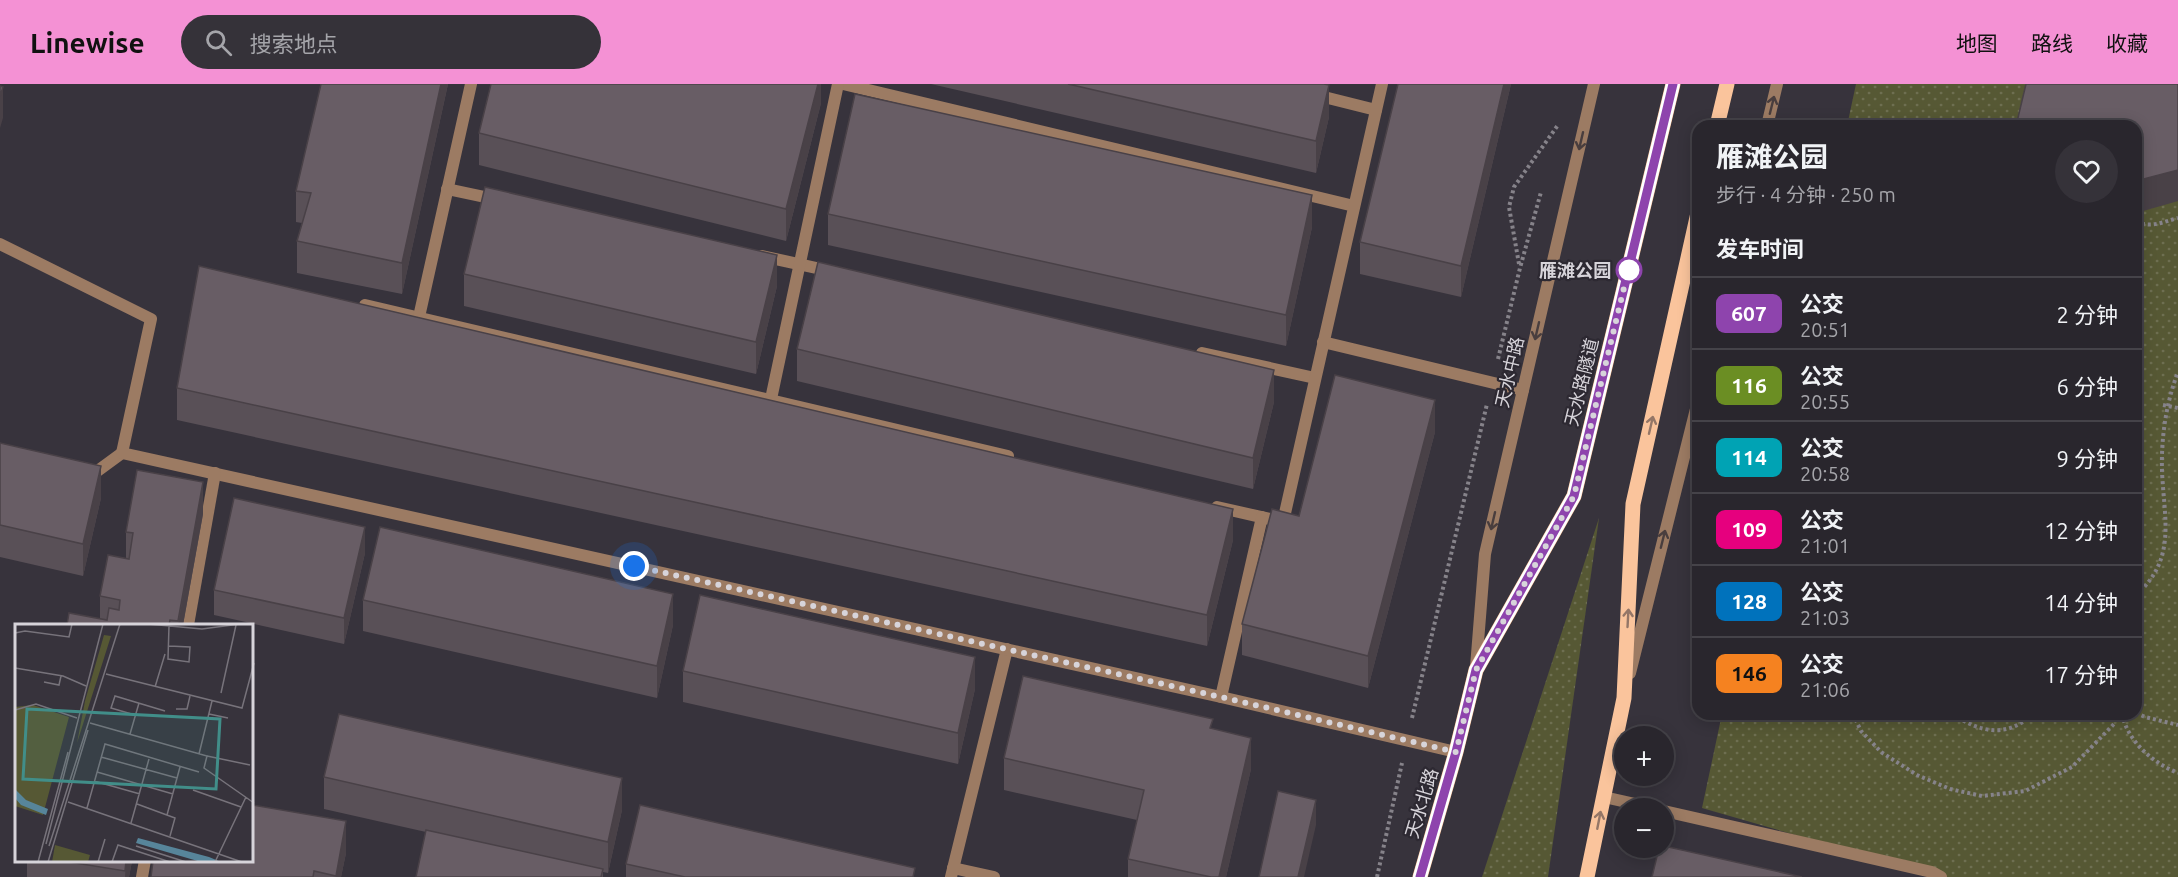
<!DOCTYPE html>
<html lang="zh">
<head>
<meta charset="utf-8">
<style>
	:root { --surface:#29262d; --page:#353239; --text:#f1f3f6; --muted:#a5a5aa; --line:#454349; --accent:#f491d4 }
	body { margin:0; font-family:Ubuntu,"Noto Sans SC",sans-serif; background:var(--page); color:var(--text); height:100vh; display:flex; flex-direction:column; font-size:22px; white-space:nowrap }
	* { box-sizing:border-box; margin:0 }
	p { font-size:20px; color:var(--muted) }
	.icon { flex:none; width:33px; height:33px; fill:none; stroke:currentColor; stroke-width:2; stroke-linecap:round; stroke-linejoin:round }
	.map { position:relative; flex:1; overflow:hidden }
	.panel { position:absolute; left:1692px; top:36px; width:450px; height:600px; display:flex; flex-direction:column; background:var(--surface); border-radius:18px; box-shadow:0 3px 15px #0003,0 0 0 2px var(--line) }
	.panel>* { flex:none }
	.badge { padding:0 12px; border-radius:9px; font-size:21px; line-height:39px }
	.controls { position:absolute; left:1614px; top:642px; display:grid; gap:12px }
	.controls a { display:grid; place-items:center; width:60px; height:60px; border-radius:50%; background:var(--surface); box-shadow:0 3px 15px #0003,0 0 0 2px var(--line); font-size:30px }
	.you { position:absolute; width:30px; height:30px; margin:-15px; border:4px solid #fff; border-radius:50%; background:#1a73e8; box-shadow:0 0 0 9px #1a73e833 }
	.map>.badge { position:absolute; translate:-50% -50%; box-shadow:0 0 0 3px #fff }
	h2 { padding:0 24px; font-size:22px; line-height:54px }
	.round { display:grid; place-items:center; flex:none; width:63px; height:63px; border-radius:32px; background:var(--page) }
	.summary { display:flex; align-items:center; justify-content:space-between; height:102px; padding:0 24px }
	h1 { font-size:28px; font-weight:700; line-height:45px }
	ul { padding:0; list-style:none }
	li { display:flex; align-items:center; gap:18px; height:72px; padding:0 24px; border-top:2px solid var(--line) }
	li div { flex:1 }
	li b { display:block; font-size:22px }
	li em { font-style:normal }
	li .badge { min-width:66px; font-weight:700; text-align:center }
	header { display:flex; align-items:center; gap:36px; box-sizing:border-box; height:84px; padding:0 30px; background:var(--accent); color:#111 }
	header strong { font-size:28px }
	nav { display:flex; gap:33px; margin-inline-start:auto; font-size:21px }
	.search { width:420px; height:54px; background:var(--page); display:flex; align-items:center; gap:15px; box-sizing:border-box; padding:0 21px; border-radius:33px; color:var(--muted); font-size:22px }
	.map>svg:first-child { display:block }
	.green { fill:url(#green-dots) }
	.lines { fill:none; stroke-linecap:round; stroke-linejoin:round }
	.path { stroke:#86838a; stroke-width:4; stroke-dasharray:3 3; stroke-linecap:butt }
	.service { stroke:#9c7b63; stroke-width:12 }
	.minor { stroke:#9c7b63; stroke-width:12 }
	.tertiary { stroke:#9c7b63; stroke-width:12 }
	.primary { stroke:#fac49c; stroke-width:15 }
	.path-bridge { stroke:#86838a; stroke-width:4; stroke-dasharray:3 3; stroke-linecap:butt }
	.wall { fill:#595057 }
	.shaded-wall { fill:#494147 }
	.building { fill:#685d65; stroke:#494147; stroke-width:1.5 }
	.oneway { stroke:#493e3e }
	.oneway2 { stroke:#947667 }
	.line-casing { stroke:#fff; stroke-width:14 }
	.line { stroke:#8e44ad; stroke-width:9 }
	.walk { stroke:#d7d4da; stroke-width:6; stroke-dasharray:0 10.8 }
	.stop-dot { fill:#fff; stroke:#8e44ad; stroke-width:3 }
	.labels { text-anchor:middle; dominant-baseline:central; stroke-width:4.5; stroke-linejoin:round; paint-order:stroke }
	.stop-label { font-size:18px; font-weight:bold; fill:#d7d4da; stroke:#2d2932; text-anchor:end }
	.street-label { font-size:18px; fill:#d7d4da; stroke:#2d2932 }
	.inset-road { fill:none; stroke:#77737b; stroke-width:1.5 }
	.view { fill:#418e89; fill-opacity:0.15; stroke:#418e89; stroke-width:3 }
	.inset-edge { fill:none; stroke:#d7d4da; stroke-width:3 }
</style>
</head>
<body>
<header>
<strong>Linewise</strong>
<div class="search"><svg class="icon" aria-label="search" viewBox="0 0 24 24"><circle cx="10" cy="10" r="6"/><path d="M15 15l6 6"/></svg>搜索地点</div>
<nav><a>地图</a><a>路线</a><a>收藏</a></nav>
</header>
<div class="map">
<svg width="2178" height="793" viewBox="0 0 2178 793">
	<defs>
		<pattern id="green-dots" width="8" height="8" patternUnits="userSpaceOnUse" patternTransform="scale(1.5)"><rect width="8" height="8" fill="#565834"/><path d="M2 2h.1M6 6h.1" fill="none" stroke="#6e6f51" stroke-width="1.8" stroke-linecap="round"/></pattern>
	</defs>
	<rect width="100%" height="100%" fill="#37333c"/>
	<g class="green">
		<polygon points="1856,0 2178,0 2178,793 1941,793 1702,724 1722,630 2136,630 2136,42 1847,42"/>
		<polygon points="1599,434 1548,793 1482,793"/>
	</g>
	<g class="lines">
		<g class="path">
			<path d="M2136,138C2153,144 2162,138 2178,134"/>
			<polyline points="1519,180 1509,123 1514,103 1558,41"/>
			<polyline points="1498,275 1520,184 1541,108"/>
			<polyline points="2163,321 2178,324"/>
			<polyline points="2136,629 2145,633 2178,641"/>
			<polyline points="1853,630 1861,647 1881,668 1917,691 1950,705 1982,712 2025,707 2072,683 2114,640 2118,630"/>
			<path d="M1953,630C1980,649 2007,654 2033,630"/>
			<path d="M2122,630C2128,658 2153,679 2178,689"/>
			<polyline points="1412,634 1487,320"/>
			<polyline points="1377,793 1402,679"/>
		</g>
		<g class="service">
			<polyline points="843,0 1354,122"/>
			<polyline points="1316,11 1376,26"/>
			<polyline points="447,105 499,116"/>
			<polyline points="762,172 830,187"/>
			<polyline points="365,221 1008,372"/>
			<polyline points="419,233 471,0"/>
			<polyline points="1323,258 1523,306"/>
			<polyline points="1202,269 1315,294"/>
			<polyline points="771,315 838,0"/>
			<polyline points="89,390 92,391 122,369"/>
			<polyline points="1217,423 1283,438 1382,0"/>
			<polyline points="1221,613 1262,433"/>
			<polyline points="1604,713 1653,724"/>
			<polyline points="1664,727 1932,788 1941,793"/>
			<polyline points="953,784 994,793"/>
			<polyline points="951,793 1007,565"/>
		</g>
		<g class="minor">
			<polyline points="0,160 151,235 122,369 1221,613 1456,668"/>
			<polyline points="188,541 215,389"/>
			<polyline points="142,793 145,776"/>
		</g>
		<g class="tertiary">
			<polyline points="1767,42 1777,0"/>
			<polyline points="1476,583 1485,470 1594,0"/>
			<polyline points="1630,589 1698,317"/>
		</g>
		<g class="primary">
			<polyline points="1717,42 1727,0"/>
			<polyline points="1420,793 1456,668 1476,586 1574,412 1673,0"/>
			<polyline points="1587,793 1624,614 1633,420 1698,129"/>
		</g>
		<path class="path-bridge" d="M2136,511C2177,475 2164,435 2162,387C2161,354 2166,319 2178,288"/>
	</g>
	<g class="wall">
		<polygon points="321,0 448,0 402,210 297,189 297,157 302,139 296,138 296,107"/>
		<polygon points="821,0 821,19 786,157 479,81 479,49"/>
		<polygon points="931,0 1324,0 1329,33 1316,89"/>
		<polygon points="1511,0 1461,213 1360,190 1360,158"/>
		<polygon points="828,130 1312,143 1286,262 828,161"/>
		<polygon points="464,190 777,202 756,290 464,222"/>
		<polygon points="797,265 1274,318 1253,405 797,297"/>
		<polygon points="177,304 1233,456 1207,562 177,336"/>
		<polygon points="1435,348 1368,604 1242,571 1242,540 1299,432"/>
		<polygon points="0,359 101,414 83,492 0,473"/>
		<polygon points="203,430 183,541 67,541 100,535 100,512 126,475 126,448"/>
		<polygon points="365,469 344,560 214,531 214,506"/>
		<polygon points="363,516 673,541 657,614 363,547"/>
		<polygon points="683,587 975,605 958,680 683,618"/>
		<polygon points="1213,645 1251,685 1226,793 1128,793 1128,775 1137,736 1004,706 1004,674"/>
		<polygon points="324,693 622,726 608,789 603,788 603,793 426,748 324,725"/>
		<polygon points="346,769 341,793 151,793"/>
		<polygon points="27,777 132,777 129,793 27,793"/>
		<polygon points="626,780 915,793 626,793"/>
	</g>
	<g class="shaded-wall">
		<polygon points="441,0 448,0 402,210 402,179"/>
		<polygon points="818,0 821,0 821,19 786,157 786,125"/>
		<polygon points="1504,0 1511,0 1461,213 1461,182"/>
		<polygon points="1329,1 1329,33 1316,89 1316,57"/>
		<polygon points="3,3 3,34 0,44 0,12"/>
		<polygon points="2178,86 2178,117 2136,129 2136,97"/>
		<polygon points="1312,111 1312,143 1286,262 1286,231"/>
		<polygon points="777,171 777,202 756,290 756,258"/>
		<polygon points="1274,286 1274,318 1253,405 1253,374"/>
		<polygon points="1435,316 1435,348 1368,604 1368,572"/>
		<polygon points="101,382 101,414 83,492 83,460"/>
		<polygon points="203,398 203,430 183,541 178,541"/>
		<polygon points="1233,425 1233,456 1207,562 1207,531"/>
		<polygon points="365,443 365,469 344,560 344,534"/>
		<polygon points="673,510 673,541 657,614 657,582"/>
		<polygon points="975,573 975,605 958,680 958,649"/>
		<polygon points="1251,654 1251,685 1226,793 1219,793"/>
		<polygon points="622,694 622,726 608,789 608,758"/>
		<polygon points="1316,716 1316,741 1304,793 1298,793"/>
		<polygon points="346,737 346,769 341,793 336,793"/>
		<polygon points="126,777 132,777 129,793 125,793"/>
	</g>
	<g class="building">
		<polygon points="321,0 441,0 402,179 297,157 311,109 296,107"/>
		<polygon points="491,0 818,0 786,125 479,49"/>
		<polygon points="1068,0 1324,0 1329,1 1316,57"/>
		<polygon points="1398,0 1504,0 1461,182 1360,158"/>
		<polygon points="2026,0 2178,0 2178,86 2136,97 2136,42 2016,42"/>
		<polygon points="0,2 3,3 0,12"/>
		<polygon points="855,10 1312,111 1286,231 828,130"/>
		<polygon points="485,103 777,171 756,258 464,190"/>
		<polygon points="818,178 1274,286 1253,374 797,265"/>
		<polygon points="199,182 1233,425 1207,531 177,304"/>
		<polygon points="1335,291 1435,316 1368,572 1242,540 1272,425 1299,432"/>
		<polygon points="0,359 101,382 83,460 0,441"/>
		<polygon points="137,386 203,398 178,537 170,536 169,541 67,541 69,529 107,536 109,524 119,526 120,516 100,512 108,471 129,475 133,449 126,448"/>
		<polygon points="234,414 365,443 344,534 214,506"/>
		<polygon points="380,443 673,510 657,582 363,516"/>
		<polygon points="700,511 975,573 958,649 683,587"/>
		<polygon points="1023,592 1213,635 1210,644 1251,654 1219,793 1211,793 1128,775 1144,706 1004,674"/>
		<polygon points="339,630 622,694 608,758 324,693"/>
		<polygon points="1278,707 1316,716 1298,793 1259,793"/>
		<polygon points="252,721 346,737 336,792 314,787 313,793 151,793 153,777 252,777"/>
		<polygon points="640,721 915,784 913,793 685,793 626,780"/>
		<polygon points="426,746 603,785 601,793 416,793"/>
		<polygon points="1664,762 1802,793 1652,793 1659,764 1664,764"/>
		<polygon points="63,777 126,777 125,787"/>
	</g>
	<defs><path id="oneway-shaft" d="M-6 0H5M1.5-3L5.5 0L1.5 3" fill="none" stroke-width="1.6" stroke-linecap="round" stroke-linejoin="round" transform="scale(1.5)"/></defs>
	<g class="oneway">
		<use href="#oneway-shaft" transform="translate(1772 21) rotate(-76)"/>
		<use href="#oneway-shaft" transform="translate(1581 57) rotate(103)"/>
		<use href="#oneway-shaft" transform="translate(1537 247) rotate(103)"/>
		<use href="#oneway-shaft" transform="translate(1493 437) rotate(103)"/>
		<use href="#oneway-shaft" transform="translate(1663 455) rotate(-76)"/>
	</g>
	<g class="oneway2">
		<use href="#oneway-shaft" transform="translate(1651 341) rotate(-77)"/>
		<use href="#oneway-shaft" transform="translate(1628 534) rotate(-87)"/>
		<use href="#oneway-shaft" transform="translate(1599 736) rotate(-79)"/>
	</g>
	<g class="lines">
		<defs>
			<polyline id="line" points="1420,793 1456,668 1476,586 1574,412 1673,0"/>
		</defs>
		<use href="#line" class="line-casing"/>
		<use href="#line" class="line"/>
		<polyline class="walk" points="634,482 1221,613 1456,668 1476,586 1574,412 1629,183 1629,186"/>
	</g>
	<circle class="stop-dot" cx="1629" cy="186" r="12"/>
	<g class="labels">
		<g class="stop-label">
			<text x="1611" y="186">雁滩公园</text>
		</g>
		<g class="street-label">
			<text transform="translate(1509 288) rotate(-77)">天水中路</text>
			<text transform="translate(1581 298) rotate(-76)">天水路隧道</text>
			<text transform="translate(1421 719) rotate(-73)">天水北路</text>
		</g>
	</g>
	<g transform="translate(15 540)">
		<rect width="238" height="238" fill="#37333c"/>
		<path d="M89,11L96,12L62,119L70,77ZM18,81L54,93L28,191L0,182V83ZM40,221L75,231L73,238H37Z" fill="#565834"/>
		<path d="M0,165L11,176L33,185L31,191L6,181L0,174ZM123,214L194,233L206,238H186L121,219Z" fill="#57859a"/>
		<path class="inset-road" d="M133,0L187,5L225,0M0,9L10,7L54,13L57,0M154,22L175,23L174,38L153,35L154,2M0,44L48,52L71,62M91,50L227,84L239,39M29,58L44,61L46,52M140,63L150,30M206,69L221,1M161,85H172L175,72M0,86L21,80L62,94M194,90L213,94M120,91L96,84L100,72L150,87M75,99L192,132L189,144L239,179M115,110L124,79M184,130L197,77M192,132L235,141M86,133L162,154M82,148L158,170M79,157L125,170M178,166L226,183M53,178L227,238M122,180L160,194L155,212M72,184L90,120L184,148M152,191L165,143M116,199L134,135M31,220L88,0M34,222L105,0M121,222L171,238M23,238L53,128M33,238L73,106M83,238L90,215M97,238L103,221L155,238M200,238L231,173"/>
		<path class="view" d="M12,85L205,95L201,165L8,155Z"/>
		<rect width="238" height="238" class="inset-edge"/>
	</g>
</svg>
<div class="controls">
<a>+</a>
<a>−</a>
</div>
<div class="you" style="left:634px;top:482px"></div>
<section class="panel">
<div class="summary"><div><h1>雁滩公园</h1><p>步行 · 4 分钟 · 250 m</p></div><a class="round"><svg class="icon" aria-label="heart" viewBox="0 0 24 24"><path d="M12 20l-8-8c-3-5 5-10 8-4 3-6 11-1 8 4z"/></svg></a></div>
<h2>发车时间</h2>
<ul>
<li><span class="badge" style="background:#8e44ad;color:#fff">607</span><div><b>公交</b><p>20:51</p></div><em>2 分钟</em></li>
<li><span class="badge" style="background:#6b8e23;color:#fff">116</span><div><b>公交</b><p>20:55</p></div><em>6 分钟</em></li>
<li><span class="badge" style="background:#00a3b4;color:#fff">114</span><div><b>公交</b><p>20:58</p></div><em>9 分钟</em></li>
<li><span class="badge" style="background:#e6007e;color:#fff">109</span><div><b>公交</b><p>21:01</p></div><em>12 分钟</em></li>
<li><span class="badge" style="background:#0072bc;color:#fff">128</span><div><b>公交</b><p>21:03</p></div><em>14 分钟</em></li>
<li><span class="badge" style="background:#f58220;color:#111">146</span><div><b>公交</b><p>21:06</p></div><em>17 分钟</em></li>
</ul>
</section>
</div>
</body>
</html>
